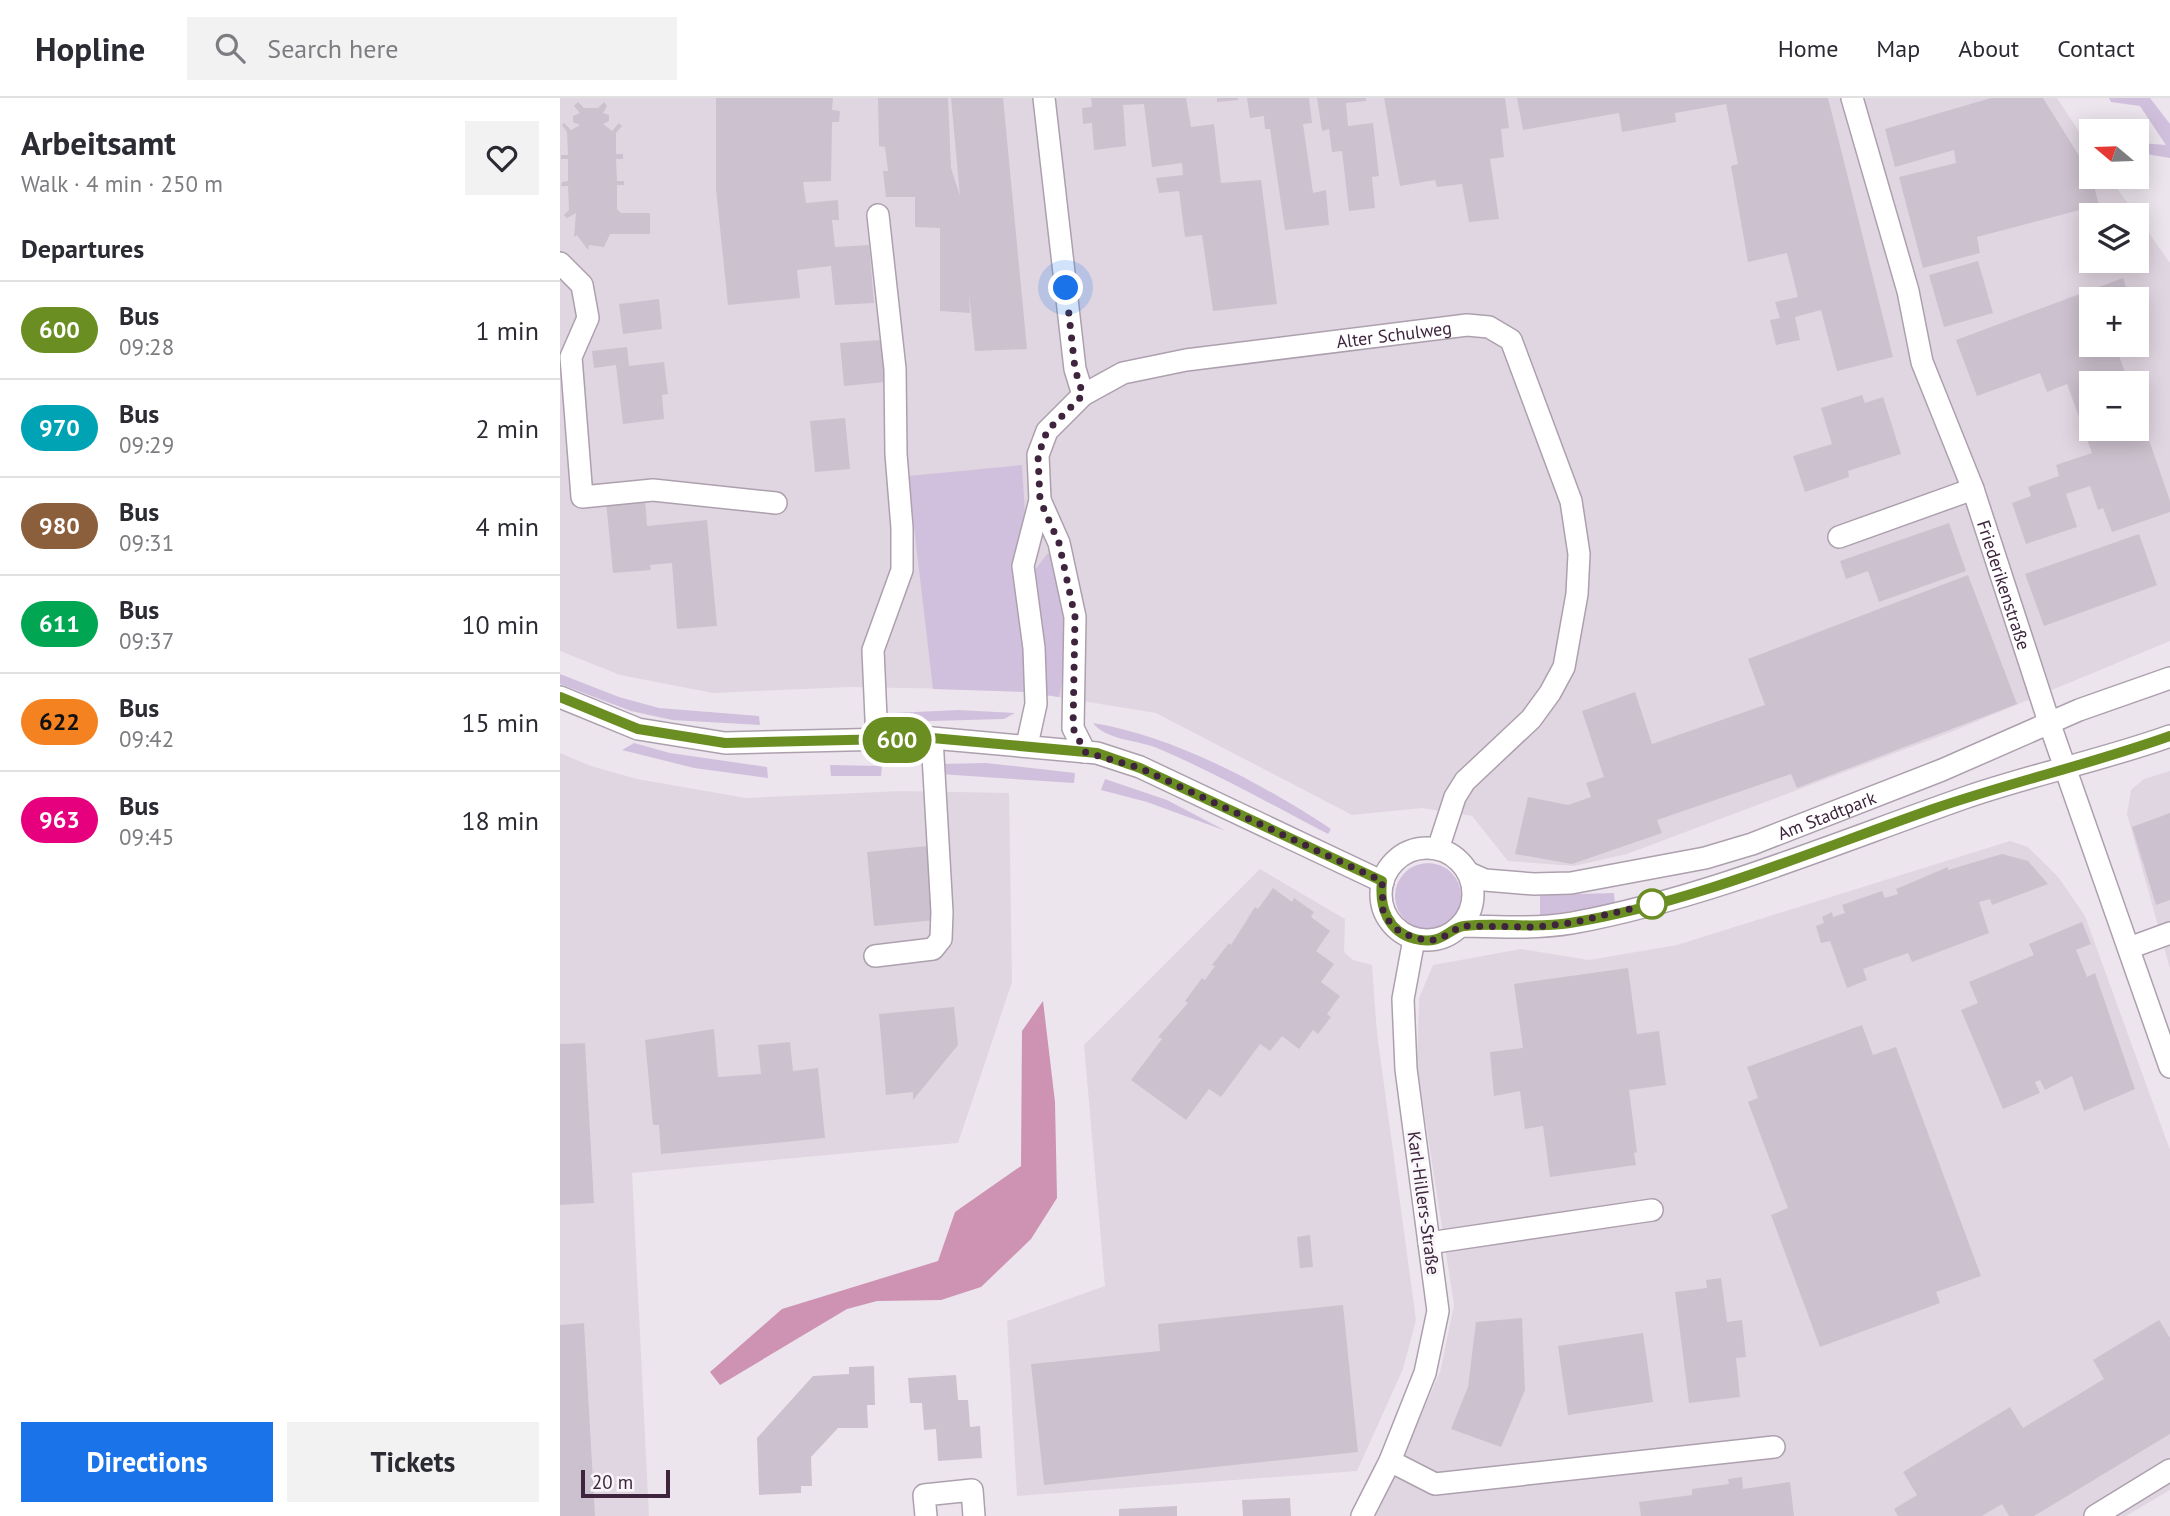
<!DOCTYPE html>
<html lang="en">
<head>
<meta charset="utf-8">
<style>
	:root { --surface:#fff; --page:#f2f2f3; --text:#2b2b33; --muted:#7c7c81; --line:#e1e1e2; --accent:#1a73e8 }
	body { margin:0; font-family:"PT Sans",sans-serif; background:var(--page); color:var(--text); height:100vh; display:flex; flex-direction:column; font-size:26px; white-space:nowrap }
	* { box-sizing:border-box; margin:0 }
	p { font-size:23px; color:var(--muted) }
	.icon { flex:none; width:38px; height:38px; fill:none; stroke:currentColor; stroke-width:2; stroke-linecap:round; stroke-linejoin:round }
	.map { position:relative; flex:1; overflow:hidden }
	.details { display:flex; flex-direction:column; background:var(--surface); width:560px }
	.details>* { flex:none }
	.badge { padding:0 14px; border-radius:23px; font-size:24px; line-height:46px }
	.needle { width:46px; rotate:289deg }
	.buttons { position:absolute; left:1519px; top:21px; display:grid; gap:14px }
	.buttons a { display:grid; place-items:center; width:70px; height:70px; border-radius:0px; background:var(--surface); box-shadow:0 4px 18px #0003; font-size:35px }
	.scale { position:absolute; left:21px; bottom:18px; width:89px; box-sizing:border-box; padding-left:7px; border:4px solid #3e253d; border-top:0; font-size:19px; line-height:24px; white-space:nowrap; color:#3e253d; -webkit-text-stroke:5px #f9f6fa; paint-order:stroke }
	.you { position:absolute; width:35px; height:35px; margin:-18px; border:5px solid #fff; border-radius:50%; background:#1a73e8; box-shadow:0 0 0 10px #1a73e833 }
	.map>.badge { position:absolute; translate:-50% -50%; box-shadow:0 0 0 4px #fff }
	h2 { padding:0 21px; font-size:26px; line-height:63px }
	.round { display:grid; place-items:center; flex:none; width:74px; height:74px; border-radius:0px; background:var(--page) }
	.headline { display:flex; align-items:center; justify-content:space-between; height:119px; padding:0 21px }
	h1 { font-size:33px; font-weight:700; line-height:52px }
	.action { display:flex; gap:14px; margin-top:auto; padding:14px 21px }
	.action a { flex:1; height:80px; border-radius:0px; background:var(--accent); color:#fff; font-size:28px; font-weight:700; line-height:80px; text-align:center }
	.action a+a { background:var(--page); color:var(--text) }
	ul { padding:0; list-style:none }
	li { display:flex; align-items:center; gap:21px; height:98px; padding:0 21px; border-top:2px solid var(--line) }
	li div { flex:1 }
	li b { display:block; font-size:26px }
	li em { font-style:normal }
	li .badge { min-width:77px; font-weight:700; text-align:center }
	header { display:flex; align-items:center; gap:42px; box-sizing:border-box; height:98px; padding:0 35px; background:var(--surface); border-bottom:2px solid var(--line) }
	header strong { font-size:33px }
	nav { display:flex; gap:38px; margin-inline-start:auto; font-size:24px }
	.search { width:490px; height:63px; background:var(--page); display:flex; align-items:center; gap:18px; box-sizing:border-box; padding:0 24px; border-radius:0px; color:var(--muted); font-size:26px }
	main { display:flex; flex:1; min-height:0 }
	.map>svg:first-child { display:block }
	.built { fill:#e0d6e1; fill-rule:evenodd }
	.green { fill:#d1c0dd }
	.water { fill:#ce92b2 }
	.building { fill:#ccc1ce }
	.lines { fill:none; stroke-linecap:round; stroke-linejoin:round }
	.minor-casing { stroke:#ada0ae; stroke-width:24 }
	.minor { stroke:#fff; stroke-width:21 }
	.line-casing { stroke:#fff; stroke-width:16 }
	.line { stroke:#6b8e23; stroke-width:10 }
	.walk { stroke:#3e253d; stroke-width:7; stroke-dasharray:0 12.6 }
	.stop-dot { fill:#fff; stroke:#6b8e23; stroke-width:3.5 }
	.labels { text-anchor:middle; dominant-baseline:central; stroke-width:6; stroke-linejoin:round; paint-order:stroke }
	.street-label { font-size:18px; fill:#3e253d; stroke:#f9f6fa }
</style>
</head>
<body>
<header>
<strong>Hopline</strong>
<div class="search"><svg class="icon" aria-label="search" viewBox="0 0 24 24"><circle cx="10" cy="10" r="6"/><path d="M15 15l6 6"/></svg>Search here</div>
<nav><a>Home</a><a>Map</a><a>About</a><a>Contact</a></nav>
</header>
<main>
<section class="details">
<div class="headline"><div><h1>Arbeitsamt</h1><p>Walk · 4 min · 250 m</p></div><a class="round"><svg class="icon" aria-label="heart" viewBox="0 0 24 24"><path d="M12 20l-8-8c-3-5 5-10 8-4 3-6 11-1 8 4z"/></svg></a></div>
<h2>Departures</h2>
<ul>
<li><span class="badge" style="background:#6b8e23;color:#fff">600</span><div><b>Bus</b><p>09:28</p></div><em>1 min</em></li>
<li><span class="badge" style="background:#00a3b4;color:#fff">970</span><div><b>Bus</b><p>09:29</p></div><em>2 min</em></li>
<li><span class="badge" style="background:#8b5e3c;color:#fff">980</span><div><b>Bus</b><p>09:31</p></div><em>4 min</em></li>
<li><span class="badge" style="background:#00a651;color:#fff">611</span><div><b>Bus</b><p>09:37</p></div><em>10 min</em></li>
<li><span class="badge" style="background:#f58220;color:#111">622</span><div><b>Bus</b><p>09:42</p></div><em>15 min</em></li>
<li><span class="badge" style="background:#e6007e;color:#fff">963</span><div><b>Bus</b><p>09:45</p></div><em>18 min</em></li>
</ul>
<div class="action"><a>Directions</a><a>Tickets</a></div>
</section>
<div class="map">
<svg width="1610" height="1418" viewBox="0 0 1610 1418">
	<rect width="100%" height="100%" fill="#ece5ed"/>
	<g class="built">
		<path d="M0,0H1497L1531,52V79H1549L1576,117H1531V163H1577V118L1610,165V543L1391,634L1067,756L1014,768L948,763L912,718L862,710L792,717L596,615L454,592L290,589L153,595L60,577L0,553ZM1531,201H1577V247H1531ZM1531,285H1577V331H1531Z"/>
		<polygon points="0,655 31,668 77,681 186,700 342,693 449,695 452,884 398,1045 72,1075 89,1418 0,1418"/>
		<polygon points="1610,673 1610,871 1567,716 1571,692 1584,681"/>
		<polygon points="1450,743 1468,749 1499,780 1525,818 1610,1052 1610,1392 1566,1418 816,1418 880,1274 894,1207 857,968 859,900 873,867 961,851 1029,862 1117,847"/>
		<polygon points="700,771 785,821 784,854 793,862 812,867 817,935 856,1222 843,1271 797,1373 457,1398 447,1223 545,1188 524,947"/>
	</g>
	<g class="green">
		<polygon points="1549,0 1590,0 1610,26 1610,60 1586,56 1580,45 1606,47 1580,8 1551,4"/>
		<polygon points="462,367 465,414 455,477 467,594 373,591 348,378"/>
		<path d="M488,455L492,460C503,507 510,552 499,599L485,597L474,473Z"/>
		<polygon points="0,576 59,599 99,610 199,618 200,627 112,622 71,613 0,586"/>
		<polygon points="398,612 455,615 444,621 336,624 334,615"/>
		<path d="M533,625C614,638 703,686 771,731L768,736C712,707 656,675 597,650C577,642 546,642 533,625Z"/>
		<polygon points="74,645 110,655 207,669 208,680 134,670 62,652"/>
		<polygon points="426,665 515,675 514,685 379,676 379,666"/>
		<polygon points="270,667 322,668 321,678 271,678"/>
		<polygon points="545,681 607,702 666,733 587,704 541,692"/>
		<circle cx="868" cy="798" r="33"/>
		<polygon points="1054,795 1055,807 980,818 980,797"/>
	</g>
	<polygon class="water" points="483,903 495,1004 497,1100 471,1141 421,1189 381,1202 317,1203 287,1211 160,1287 150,1274 222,1211 378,1163 395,1114 461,1068 462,933"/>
	<g class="building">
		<polygon points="156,0 273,0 272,12 280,13 279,24 272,24 271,83 243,84 246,105 278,102 279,122 272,122 275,149 309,147 314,205 275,207 271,168 237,172 240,200 168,207 156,91"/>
		<polygon points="318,0 388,0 391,70 400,98 391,0 443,0 467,251 415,253 409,195 410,215 380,213 380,130 355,129 355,99 326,99 323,73 328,73 325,49 319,48"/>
		<polygon points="531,0 626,0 631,29 654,26 661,85 701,82 717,206 653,213 642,137 625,139 619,93 599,95 596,80 623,77 622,65 592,69 584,6 563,7 566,48 534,52 532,25 523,26 522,10 532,9"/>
		<polygon points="657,0 678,0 678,2 657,4"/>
		<polygon points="687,0 749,0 752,25 743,26 753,95 766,92 769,127 725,132 710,31 705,31 704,18 690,20"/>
		<polygon points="757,0 806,0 806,3 786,5 788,28 813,25 819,78 812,79 815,110 789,113 782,53 772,54 769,31 762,33"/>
		<polygon points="824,0 945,0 949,30 941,31 944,59 930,61 939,121 909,124 902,86 877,89 875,82 840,88"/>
		<polygon points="957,0 1268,0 1333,259 1277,273 1261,212 1235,219 1240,242 1216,247 1210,222 1220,220 1215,204 1238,199 1227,155 1188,164 1171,68 1178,66 1166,6 1115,15 1116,24 1062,34 1059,15 963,32"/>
		<polygon points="1431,0 1483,0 1531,77 1539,107 1417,139 1420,155 1363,170 1339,79 1396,65 1394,52 1335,69 1325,31"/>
		<polygon points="18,4 24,10 38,10 44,4 47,8 43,15 49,17 49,23 43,26 52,33 59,25 62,28 56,35 56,56 63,56 63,61 56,61 57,83 64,83 64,87 57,87 57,111 61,115 90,115 90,136 50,136 44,149 29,147 28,152 17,137 14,139 16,115 7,120 4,117 9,112 8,88 1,88 2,84 8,83 8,61 1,61 1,57 8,57 7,34 2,27 4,25 11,32 20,27 13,24 13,18 20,15 14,8"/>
		<polygon points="1418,163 1433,215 1384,229 1369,177"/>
		<polygon points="1563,180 1570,201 1531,201 1531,247 1555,247 1569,285 1531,285 1531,331 1577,331 1577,307 1610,403 1610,414 1552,434 1543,410 1538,412 1530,388 1506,396 1517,429 1466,446 1452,405 1471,398 1468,389 1499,378 1496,367 1532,355 1507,286 1487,294 1480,275 1417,298 1396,242"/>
		<polygon points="99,201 102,231 63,236 59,206"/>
		<polygon points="321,242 325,284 284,288 280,245"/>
		<polygon points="67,249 69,268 104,264 108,296 102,297 104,321 63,326 56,267 34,270 32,253"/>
		<polygon points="1302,297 1305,305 1323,299 1341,356 1288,373 1289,379 1245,394 1233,358 1272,346 1261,310"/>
		<polygon points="285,320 290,371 255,374 250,323"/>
		<polygon points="85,400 87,428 147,422 157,528 117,531 112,465 90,467 91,472 53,475 46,403"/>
		<polygon points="1389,425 1406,473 1319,504 1308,473 1286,481 1280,463"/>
		<polygon points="1579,436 1597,487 1484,528 1465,476"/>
		<polygon points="1408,477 1457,606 1237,690 1231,676 1097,722 1102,735 1012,766 955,756 968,699 1008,707 1031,699 1026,685 1044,679 1022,613 1075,594 1092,646 1205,607 1188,561"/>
		<polygon points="1610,715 1610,802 1596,807 1572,729"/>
		<polygon points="368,748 375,822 314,828 307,754"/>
		<polygon points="1442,756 1468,763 1488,786 1432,807 1430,801 1419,804 1429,835 1352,864 1348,855 1303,871 1307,882 1287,890 1270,843 1261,845 1256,828 1264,825 1262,819 1272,814 1273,819 1285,815 1282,807 1322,793 1325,800 1338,796 1336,791 1388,769 1388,772"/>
		<polygon points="713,790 732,804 734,800 754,814 751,819 770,833 756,853 774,866 761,884 780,898 767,916 771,919 758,936 753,932 739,951 722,938 710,953 700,946 661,999 649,991 626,1022 571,982 602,941 598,939 628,905 625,903 642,880 645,882 655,868 652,867 669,845 671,847 695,809 698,811"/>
		<polygon points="1522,824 1531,846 1516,852 1527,879 1535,875 1575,991 1524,1013 1512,978 1485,992 1480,982 1475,984 1480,995 1443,1011 1401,912 1418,905 1409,884 1474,857 1469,846"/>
		<polygon points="1068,870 1077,936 1099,933 1106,987 1069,992 1077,1054 1074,1055 1076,1067 990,1079 983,1028 965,1031 960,993 934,998 930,954 963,950 954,886"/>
		<polygon points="394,909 398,947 353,1002 353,994 326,997 319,916"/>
		<polygon points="1302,927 1313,957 1336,949 1421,1178 1376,1194 1380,1205 1260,1249 1211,1117 1228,1110 1188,1004 1198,1000 1187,969"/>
		<polygon points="154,931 158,979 201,976 198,947 230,944 233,973 258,970 265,1040 101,1056 99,1027 93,1027 85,942"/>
		<polygon points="25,945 34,1105 0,1107 0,946"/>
		<polygon points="750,1137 753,1169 740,1170 737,1139"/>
		<polygon points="1161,1180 1167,1224 1182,1222 1186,1259 1176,1260 1180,1299 1129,1305 1115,1194 1147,1190 1146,1182"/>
		<polygon points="783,1207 798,1354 484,1387 471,1266 600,1253 598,1226"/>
		<polygon points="962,1220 965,1292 941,1349 891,1331 908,1289 916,1224"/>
		<polygon points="1599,1222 1610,1240 1610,1336 1474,1418 1449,1418 1442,1406 1422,1418 1338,1418 1334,1411 1357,1397 1343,1374 1450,1309 1463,1330 1544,1281 1533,1262"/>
		<polygon points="24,1225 35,1418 0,1418 0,1227"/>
		<polygon points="1083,1235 1093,1304 1008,1317 998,1248"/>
		<polygon points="314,1268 315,1307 307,1307 308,1330 278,1330 251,1359 252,1388 241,1388 241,1395 199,1397 197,1340 253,1278 289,1276 289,1269"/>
		<polygon points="396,1277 398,1302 408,1302 410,1329 420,1328 422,1360 378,1363 376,1331 364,1332 362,1305 350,1305 348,1280"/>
		<polygon points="1182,1379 1183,1391 1230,1384 1234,1418 1081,1418 1079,1404 1132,1397 1132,1391 1169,1386 1168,1381"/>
		<polygon points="730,1400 731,1418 683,1418 682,1402"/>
		<polygon points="617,1408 617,1418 559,1418 559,1411"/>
	</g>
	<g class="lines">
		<defs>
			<g id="minor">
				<polyline points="484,0 515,271 523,297"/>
				<path id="s1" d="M1292,0L1348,193L1362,264L1413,391L1489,624L1610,969"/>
				<polyline points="0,165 22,187 28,220 11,259 22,399 93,392 216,405"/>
				<polyline points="480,402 499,445 515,519 513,630 525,654"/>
				<polyline points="1279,439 1413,391"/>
				<polyline points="0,599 78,631 165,645 372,640 537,655 580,669 823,784"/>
				<polyline points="317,643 313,552 342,472 342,430 336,356 335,271 318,117"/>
				<path id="s2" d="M467,647L476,606L474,550L463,468L480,402L478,357L487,333L523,297L563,275L626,262L907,227L929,229L951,242L1011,403L1019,456L1017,496L1004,569L990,595L971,621L905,683L895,699L878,751"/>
				<circle cx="867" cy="796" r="46"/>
				<path id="s3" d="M909,775L925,782L974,786L1011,785L1145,760L1192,746L1382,672L1519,612L1610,580"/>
				<path d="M901,828C938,829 976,831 1012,825C1147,800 1278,744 1407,699C1474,676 1543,662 1610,638"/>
				<polyline points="1569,850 1610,835"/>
				<polyline points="315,858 373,851 381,841 382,814 372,640"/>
				<polyline points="869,1145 1092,1112"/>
				<polyline points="830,1363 875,1386 1214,1349"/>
				<polyline points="366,1418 364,1397 412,1392 414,1418"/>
				<polyline points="802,1418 830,1363 865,1275 878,1213 846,971 843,901 854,841"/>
				<polyline points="1535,1418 1610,1372"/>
			</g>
		</defs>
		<use href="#minor" class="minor-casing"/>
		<use href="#minor" class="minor"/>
	</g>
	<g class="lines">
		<defs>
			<path id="line" d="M0,599L78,631L165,645L372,640L537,655L580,670L822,783C819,809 828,834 855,841C883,848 888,830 904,828C939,824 974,831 1010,825C1130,806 1258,751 1373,711C1451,684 1532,666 1610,638"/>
		</defs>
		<use href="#line" class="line-casing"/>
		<use href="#line" class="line"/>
		<polyline class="walk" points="506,190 515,271 523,297 487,333 478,358 480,402 499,445 515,519 513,630 525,654 580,670 822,783 823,812 830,825 841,835 867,843 880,841 901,828 976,829 1011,825 1092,806"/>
	</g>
	<circle class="stop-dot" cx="1092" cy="806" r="14"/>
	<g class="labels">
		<g class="street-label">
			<text stroke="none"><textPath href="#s2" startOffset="690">Alter Schulweg</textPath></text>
			<text stroke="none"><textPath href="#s1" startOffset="511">Friederikenstraße</textPath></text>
			<text stroke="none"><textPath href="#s3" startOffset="369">Am Stadtpark</textPath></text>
			<text transform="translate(864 1105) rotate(82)">Karl-Hillers-Straße</text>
		</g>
	</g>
</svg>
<div class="buttons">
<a><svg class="needle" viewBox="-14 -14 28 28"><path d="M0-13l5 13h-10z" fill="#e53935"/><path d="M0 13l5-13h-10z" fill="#7c7c81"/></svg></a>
<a><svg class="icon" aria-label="layers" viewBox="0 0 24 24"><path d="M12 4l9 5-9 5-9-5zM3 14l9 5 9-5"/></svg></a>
<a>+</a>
<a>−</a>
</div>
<div class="scale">20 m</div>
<div class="you" style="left:506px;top:190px"></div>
<b class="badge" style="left:337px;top:642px;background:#6b8e23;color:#fff">600</b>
</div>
</main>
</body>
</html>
